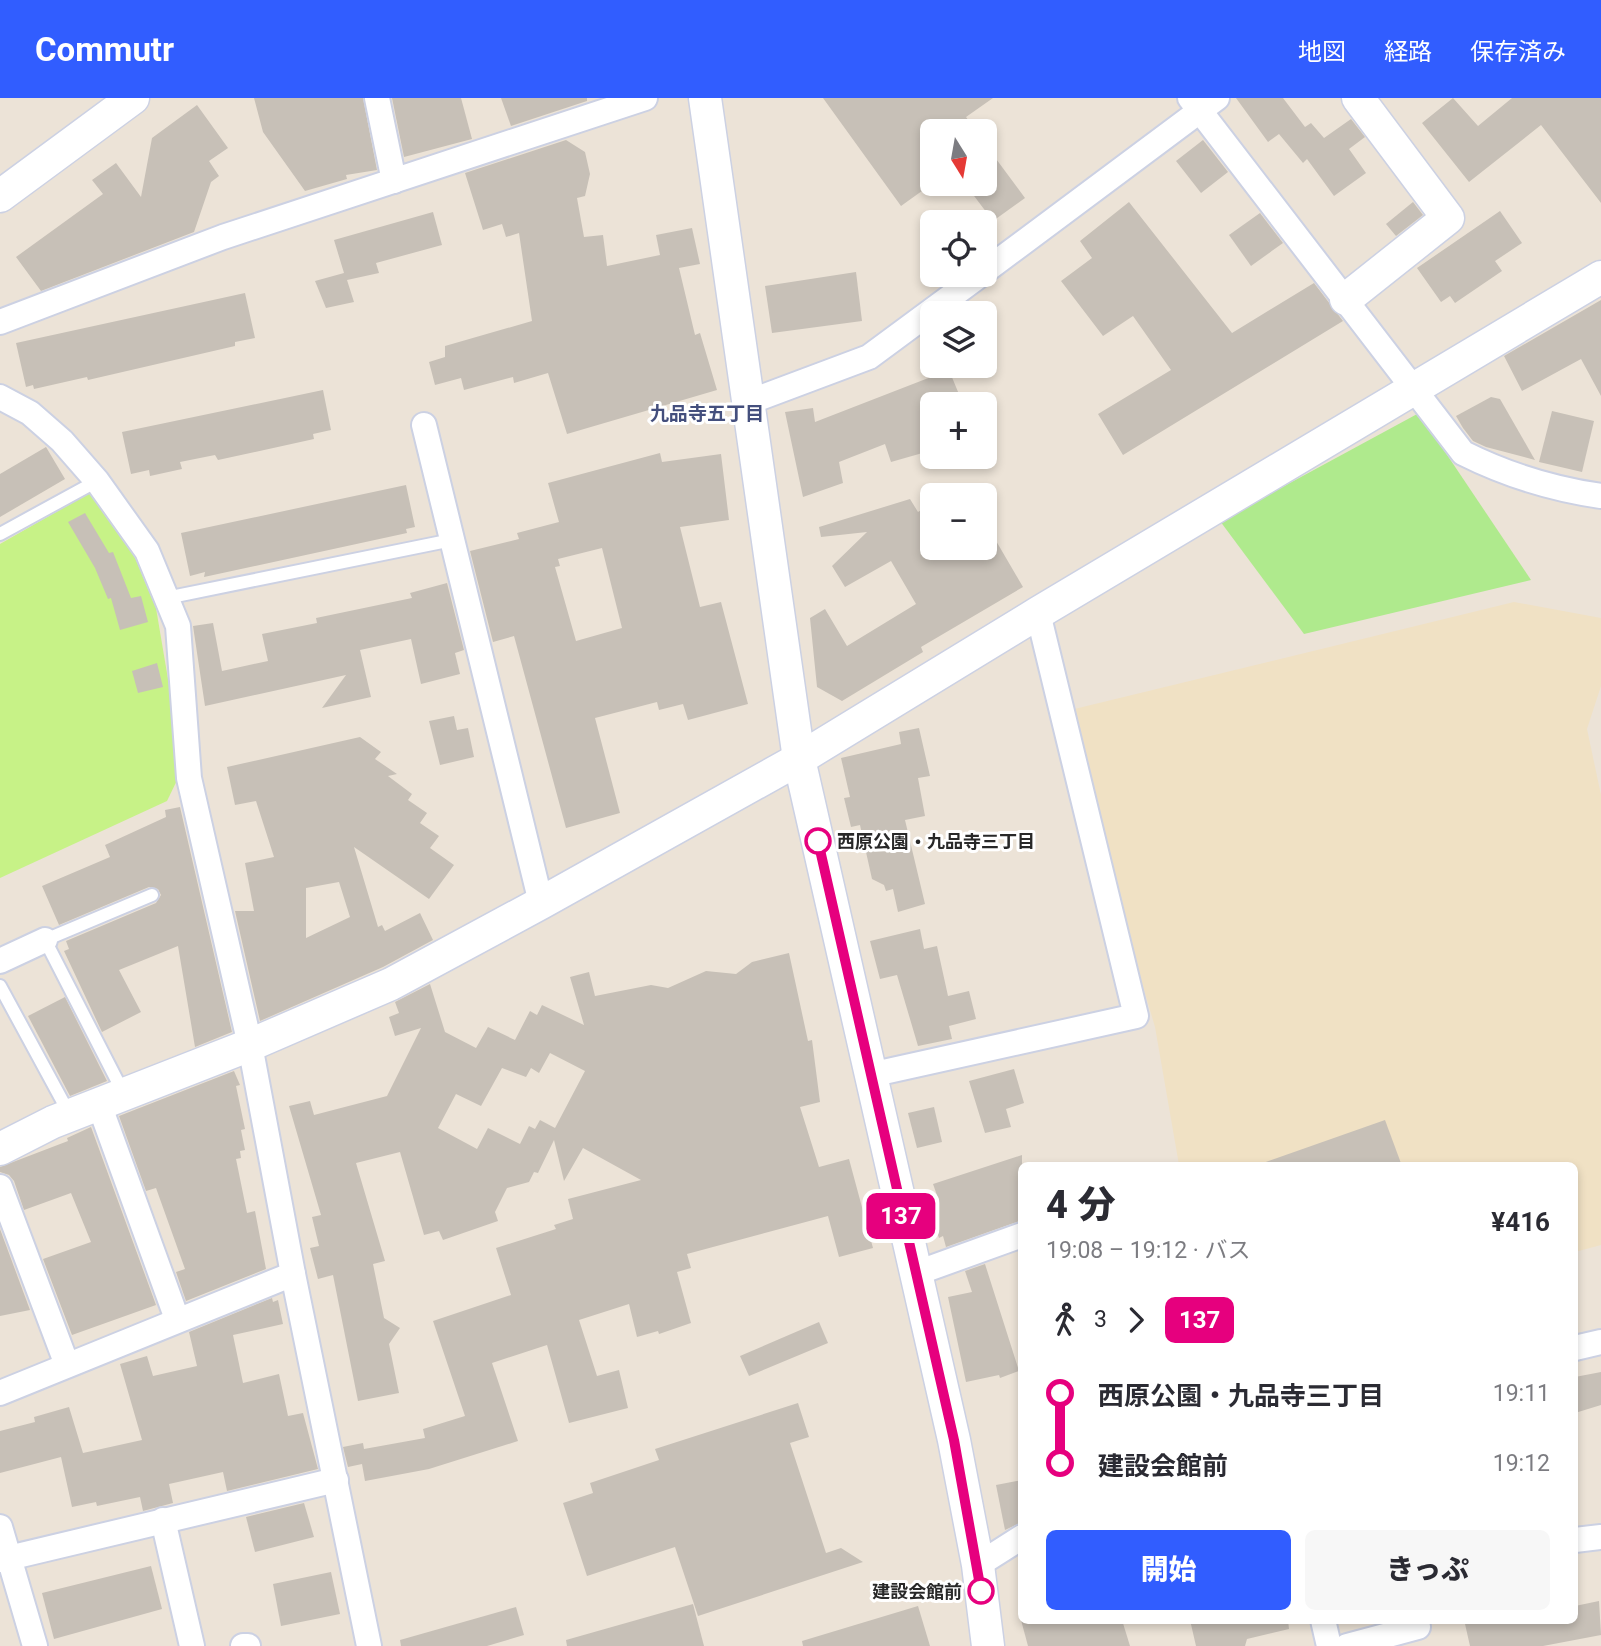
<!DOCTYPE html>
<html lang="ja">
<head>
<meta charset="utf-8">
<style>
	:root { --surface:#fff; --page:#f7f7f7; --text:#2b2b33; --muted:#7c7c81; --accent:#315dff }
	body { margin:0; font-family:Roboto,"Noto Sans JP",sans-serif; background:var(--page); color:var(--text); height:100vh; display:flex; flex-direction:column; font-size:26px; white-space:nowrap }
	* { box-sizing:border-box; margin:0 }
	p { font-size:23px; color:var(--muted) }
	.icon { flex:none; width:38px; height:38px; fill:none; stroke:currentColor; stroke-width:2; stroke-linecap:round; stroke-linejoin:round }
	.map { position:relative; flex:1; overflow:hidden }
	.panel { position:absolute; left:1018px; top:1064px; width:560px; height:462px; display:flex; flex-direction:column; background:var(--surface); border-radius:10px; box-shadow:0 4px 10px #0003 }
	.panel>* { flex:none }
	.badge { padding:0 14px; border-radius:10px; font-size:24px; line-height:46px }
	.needle { width:46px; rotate:169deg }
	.buttons { position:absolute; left:920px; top:21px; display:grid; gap:14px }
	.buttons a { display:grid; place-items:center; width:77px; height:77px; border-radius:10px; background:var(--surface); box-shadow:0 4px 10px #0003; font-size:35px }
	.map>.badge { position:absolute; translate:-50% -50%; box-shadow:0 0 0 4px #fff }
	.legs { display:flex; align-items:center; gap:10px; height:77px; padding:0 28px; font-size:23px }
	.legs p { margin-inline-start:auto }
	.summary { display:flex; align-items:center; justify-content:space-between; height:119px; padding:0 28px }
	h1 { font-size:38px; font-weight:800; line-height:52px }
	.action { display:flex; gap:14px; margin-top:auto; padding:14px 28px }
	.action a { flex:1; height:80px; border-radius:10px; background:var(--accent); color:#fff; font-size:28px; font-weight:800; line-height:80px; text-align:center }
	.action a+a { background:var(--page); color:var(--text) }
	ul { padding:0 28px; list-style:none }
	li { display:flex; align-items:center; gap:24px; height:70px; font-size:26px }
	li i { display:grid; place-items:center; width:10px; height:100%; margin:0 9px; background:currentColor }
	li i::after { content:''; width:18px; height:18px; margin:-9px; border:5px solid; border-radius:50%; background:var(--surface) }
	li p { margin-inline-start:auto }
	li:first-child i { background:linear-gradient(#0000 50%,currentColor 0) }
	li:last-child i { background:linear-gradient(currentColor 50%,#0000 0) }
	header { display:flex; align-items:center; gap:42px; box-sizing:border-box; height:98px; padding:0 35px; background:var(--accent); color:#fff }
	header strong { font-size:33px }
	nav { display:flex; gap:38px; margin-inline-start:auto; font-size:24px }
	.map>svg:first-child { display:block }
	.education { fill:#f0e1c4 }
	.grass { fill:#afea8d }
	.pitch { fill:#c7f287 }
	.building { fill:#c7c0b7; fill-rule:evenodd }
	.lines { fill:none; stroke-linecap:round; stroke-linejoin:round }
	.service-casing { stroke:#ccd1e3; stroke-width:16 }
	.minor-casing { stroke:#ccd1e3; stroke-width:28 }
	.tertiary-casing { stroke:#ccd1e3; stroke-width:35 }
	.service { stroke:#fff; stroke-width:12 }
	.minor { stroke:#fff; stroke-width:24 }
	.tertiary { stroke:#fff; stroke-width:32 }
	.line-1-casing { stroke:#fff; stroke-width:16 }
	.line-1 { stroke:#e6007e; stroke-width:10 }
	.stop-1-dot { fill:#fff; stroke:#e6007e; stroke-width:3.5 }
	.labels { text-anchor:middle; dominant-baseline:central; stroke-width:6; stroke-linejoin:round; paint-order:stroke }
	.stop-label { font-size:18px; font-weight:bold; fill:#282828; stroke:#fff; text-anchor:start }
	.neighbourhood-label { font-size:19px; font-weight:bold; fill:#444f7d; stroke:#fff }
</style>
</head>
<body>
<header>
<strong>Commutr</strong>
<nav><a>地図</a><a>経路</a><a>保存済み</a></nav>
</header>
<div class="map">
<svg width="1601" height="1548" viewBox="0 0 1601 1548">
	<rect width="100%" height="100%" fill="#ece3d7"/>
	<polygon class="education" points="1514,504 1601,520 1601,588 1587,631 1601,697 1601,1147 1575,1154 1575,1068 1179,1067 1155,929 1062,614"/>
	<polygon class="grass" points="1419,315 1531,482 1304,536 1220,423"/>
	<polygon class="pitch" points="91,394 134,457 156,510 183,670 167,703 0,780 0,446"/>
	<g class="building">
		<polygon points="254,0 363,0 377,72 346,77 347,81 305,93 263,34"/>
		<polygon points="392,0 461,0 472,41 404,59"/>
		<polygon points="501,0 587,0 587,3 511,28"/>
		<polygon points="823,0 993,0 966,19 976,33 933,33 933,56 924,62 933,74 933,85 901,108"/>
		<polygon points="1236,0 1283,0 1305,29 1311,25 1324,40 1351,21 1365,39 1349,51 1366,75 1334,98 1307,61 1303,65 1279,36 1268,44"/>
		<polygon points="1453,0 1478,28 1512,0 1601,0 1601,105 1541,27 1469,84 1422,25"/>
		<polygon points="197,7 228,50 209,63 219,78 211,84 194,134 41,193 16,159 103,96 92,82 116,65 141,99 152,40"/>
		<polygon points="566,42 585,54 590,76 585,98 577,100 584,139 603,137 607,168 660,157 656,137 692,130 700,166 679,170 695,237 700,235 717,292 567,336 548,275 514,285 513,279 464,292 461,280 435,287 429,264 445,259 445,248 532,223 519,135 506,139 502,126 483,132 465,75"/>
		<polygon points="1203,42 1228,74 1201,95 1176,63"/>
		<polygon points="985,46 1025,100 993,123 965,86 985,86"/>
		<polygon points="1129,104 1232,235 1314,185 1343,223 1123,357 1098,316 1171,272 1133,218 1103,238 1061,183 1092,160 1080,143"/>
		<polygon points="1413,104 1423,117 1396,138 1386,126"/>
		<polygon points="1500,113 1522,145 1495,163 1502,173 1455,205 1450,198 1441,204 1417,170"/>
		<polygon points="433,114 442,147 376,165 379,175 347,182 354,204 326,210 315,183 344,175 334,142"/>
		<polygon points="1260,115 1283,145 1251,168 1229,137"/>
		<polygon points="856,174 862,223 772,235 765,188"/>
		<polygon points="245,195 255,240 235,244 235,248 88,282 87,279 34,291 33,287 26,289 16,245"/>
		<polygon points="1601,202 1601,298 1581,261 1522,293 1504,258"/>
		<polygon points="949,272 963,306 933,306 933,352 891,364 885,346 839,364 843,385 803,399 785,314 813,310 815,324"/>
		<polygon points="323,292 331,332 313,336 314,341 218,362 215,357 180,364 182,371 150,378 149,372 131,376 122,334"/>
		<polygon points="1491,299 1500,301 1535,362 1486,349 1473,343 1463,330 1456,318"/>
		<polygon points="1552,313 1594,323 1582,374 1539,364"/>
		<polygon points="46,349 65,381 0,419 0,376"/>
		<path d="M660,355L662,364L721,356L729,422L680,429L700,509L721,504L748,606L688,622L683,606L659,612L657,604L595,620L620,715L566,730L514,538L493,544L470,453L519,441L517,435L559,424L548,385ZM602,450L622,530L576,543L555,469L560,468L558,461Z"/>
		<polygon points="406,387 415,429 406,431 407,435 204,479 205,474 190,478 181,435"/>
		<polygon points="910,401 918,414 933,405 933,450 985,450 985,424 1023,489 921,549 923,554 842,603 817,589 810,520 825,511 847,548 916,506 891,463 845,489 832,468 867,434 821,439 819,429"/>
		<polygon points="85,415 109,455 113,454 131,500 141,498 148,524 120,532 111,500 108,501 95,470 68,424"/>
		<polygon points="447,485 464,552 455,555 460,576 421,586 411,541 360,552 371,599 322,610 346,577 205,608 193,528 213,525 222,573 268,563 262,536 317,525 316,520 412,500 410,495"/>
		<polygon points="157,565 163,589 138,595 132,573"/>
		<polygon points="454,618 457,632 468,630 474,659 440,667 429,623"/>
		<polygon points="919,630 930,678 918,680 925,718 905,722 925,806 898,814 893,791 886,793 884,787 872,781 860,727 851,729 844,700 850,699 841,660 901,646 899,634"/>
		<path d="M360,639L381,654L375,661L397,676L388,678L412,696L408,702L427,715L420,725L439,738L430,750L454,767L429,801L354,749L378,829L382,827L385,833L420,815L433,842L383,869L260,923L235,813H254L245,765L274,759L256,703L235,707L227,669ZM339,784L350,819L306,840V790Z"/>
		<polygon points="180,709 232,934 195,949 178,848 119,872 141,914 102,934 64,853 69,851 66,843 156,805 161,797 158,791 149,789 59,827 42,788 110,759 105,747 166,719 165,712"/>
		<polygon points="920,831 924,851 937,848 948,898 969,893 976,921 949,928 952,941 918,948 897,877 880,881 870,843"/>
		<path d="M789,855L808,943L812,942L820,1004L800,1009L819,1069L849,1061L873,1150L839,1159L828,1118L687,1156L691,1170L677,1174L691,1225L659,1236L658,1233L637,1239L629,1206L579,1222L597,1278L619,1272L628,1310L569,1325L547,1247L492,1265L518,1343L429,1371L365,1383L362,1366L348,1369L343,1349L363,1345L364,1351L425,1340L423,1331L465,1318L433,1223L511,1197L496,1150L556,1131L554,1127L573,1121L568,1101L641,1082L583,1050L564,1083L554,1042L538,1075L534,1074L529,1084L507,1090L495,1114L498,1123L443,1142L439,1133L424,1137L400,1054L356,1065L385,1163L373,1166L384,1220L400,1230L389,1246L399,1295L358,1303L333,1177L318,1181L310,1150L319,1148L312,1119L321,1117L289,1008L310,1003L314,1017L387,998L421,930L395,938L389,919L399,915L395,904L430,886L445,934L476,950L488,929L515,942L530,913L537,917L542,907L584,927L570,879L589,874L595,898L651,887L668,890L706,873L736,876L752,864ZM550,955L585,973L555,1030L540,1022L535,1031L529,1028L520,1046L488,1030L477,1051L438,1030L456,996L481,1008L502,970L526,979L531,970L539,975Z"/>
		<polygon points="65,899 107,983 70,998 28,918"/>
		<polygon points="1014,971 1024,1005 1006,1011 1011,1029 985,1035 969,983"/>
		<polygon points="234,973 240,987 236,988 245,1031 241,1032 245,1052 240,1053 241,1060 236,1061 247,1115 255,1113 266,1171 186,1203 176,1174 185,1171 156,1090 146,1093 119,1018"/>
		<polygon points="934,1009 942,1044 917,1050 908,1015"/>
		<polygon points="1385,1022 1402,1068 1264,1068 1263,1065"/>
		<polygon points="91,1029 156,1207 72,1237 43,1161 91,1144 71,1095 24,1112 14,1083 9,1077 0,1074 0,1069 68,1043 67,1040"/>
		<polygon points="1022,1057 1022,1122 946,1149 943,1138 939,1140 928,1107 939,1103 933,1086"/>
		<polygon points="0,1131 30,1212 0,1218"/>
		<polygon points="985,1166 1019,1273 1000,1280 999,1277 966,1284 948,1199 972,1194 965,1173"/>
		<polygon points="272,1200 273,1204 278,1202 283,1226 233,1237 243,1285 279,1276 288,1318 303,1315 318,1371 227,1393 223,1374 169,1386 173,1405 143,1413 140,1399 97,1408 96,1404 72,1409 61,1359 0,1375 0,1333 35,1324 34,1319 69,1309 83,1355 142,1342 120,1266 147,1258 153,1278 197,1268 189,1234"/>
		<polygon points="819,1224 828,1245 749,1278 740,1258"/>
		<polygon points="1601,1274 1601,1307 1575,1315 1575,1279"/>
		<polygon points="798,1305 809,1339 790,1345 826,1455 841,1450 863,1464 698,1518 675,1449 587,1478 563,1405 593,1395 590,1385 659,1362 655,1351"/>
		<polygon points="1022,1382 1022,1424 1005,1432 996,1387"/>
		<polygon points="304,1405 314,1439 255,1454 246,1419"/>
		<polygon points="151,1468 162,1511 54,1541 42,1495"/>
		<polygon points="331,1474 340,1516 281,1528 273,1486"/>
		<polygon points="1599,1503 1601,1537 1543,1548 1470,1548 1465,1526 1481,1522 1575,1522 1575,1508"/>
		<polygon points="693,1506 704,1548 567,1548 566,1542"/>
		<polygon points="918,1508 930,1548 803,1548 802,1543"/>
		<polygon points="516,1509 524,1537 487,1548 401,1548 400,1542"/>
		<polygon points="1021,1522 1122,1522 1130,1548 1028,1548"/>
		<polygon points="1190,1522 1288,1522 1289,1531 1247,1541 1245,1548 1196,1548"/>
	</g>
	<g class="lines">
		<defs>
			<g id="service">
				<polyline points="0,436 97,383"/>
				<polyline points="166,500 452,442"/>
				<polyline points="0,888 70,1017"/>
				<polyline points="124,996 45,842 152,797"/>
			</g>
			<g id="minor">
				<polyline points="377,0 394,83"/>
				<path d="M1190,0L1463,355C1507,377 1552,391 1601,398"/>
				<polyline points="985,173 1217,0"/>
				<polyline points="0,224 223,139 645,0"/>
				<polyline points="0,299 30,315 62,343 97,383 147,453 178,528 189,680 250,947 293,1176 369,1548"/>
				<polyline points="749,304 869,259 980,177"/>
				<polyline points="424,327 541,805"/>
				<polyline points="0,863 45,842"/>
				<polyline points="870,977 1136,918 1038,515"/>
				<polyline points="99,1006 177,1221"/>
				<polyline points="0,1089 67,1267"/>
				<polyline points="914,1176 1022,1137"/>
				<polyline points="1575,1250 1601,1244"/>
				<polyline points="0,1295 293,1176"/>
				<polyline points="163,1422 192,1548"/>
				<polyline points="0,1429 35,1548"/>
				<polyline points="1575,1442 1601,1439"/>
				<polyline points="0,1462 336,1382"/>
				<polyline points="978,1467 1022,1439"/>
				<polyline points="1323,1522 1329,1548"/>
				<polyline points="243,1548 248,1548"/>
				<polyline points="1347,1548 1418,1529"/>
			</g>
			<g id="tertiary">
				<polyline points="705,0 799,661 954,1342 978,1467 988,1548"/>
				<polyline points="0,98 133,0"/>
				<polyline points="1346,201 1448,120 1358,0"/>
				<polyline points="0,1051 53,1024 250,947 391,886 541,805 799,661 1038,515 1601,179"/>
			</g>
		</defs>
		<use href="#service" class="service-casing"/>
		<use href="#minor" class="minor-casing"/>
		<use href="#tertiary" class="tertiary-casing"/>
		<use href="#service" class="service"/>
		<use href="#minor" class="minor"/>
		<use href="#tertiary" class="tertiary"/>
	</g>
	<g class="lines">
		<defs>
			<polyline id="line-1" points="818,743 954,1342 981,1493"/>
		</defs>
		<use href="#line-1" class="line-1-casing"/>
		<use href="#line-1" class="line-1"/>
	</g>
	<g class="stop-1-dot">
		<circle cx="818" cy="743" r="12"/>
		<circle cx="981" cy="1493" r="12"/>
	</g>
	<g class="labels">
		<g class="stop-label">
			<text x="837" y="743">西原公園・九品寺三丁目</text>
			<text x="962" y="1493" text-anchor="end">建設会館前</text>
		</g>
		<g class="neighbourhood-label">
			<text x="707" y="315">九品寺五丁目</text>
		</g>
	</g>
</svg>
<div class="buttons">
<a><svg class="needle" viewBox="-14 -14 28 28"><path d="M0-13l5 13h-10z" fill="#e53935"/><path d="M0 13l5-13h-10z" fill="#7c7c81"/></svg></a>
<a><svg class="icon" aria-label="locate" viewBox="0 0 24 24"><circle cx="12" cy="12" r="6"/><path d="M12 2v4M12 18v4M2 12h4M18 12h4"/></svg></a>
<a><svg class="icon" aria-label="layers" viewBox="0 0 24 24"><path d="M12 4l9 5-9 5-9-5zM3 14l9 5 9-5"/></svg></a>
<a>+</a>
<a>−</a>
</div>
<b class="badge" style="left:901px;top:1118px;background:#e6007e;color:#fff">137</b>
<section class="panel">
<div class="summary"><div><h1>4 分</h1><p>19:08 – 19:12 · バス</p></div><b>¥416</b></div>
<div class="legs"><svg class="icon" aria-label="walk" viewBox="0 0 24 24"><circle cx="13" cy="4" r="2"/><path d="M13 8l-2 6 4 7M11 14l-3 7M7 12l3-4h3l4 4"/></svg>3<svg class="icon" aria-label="forward" viewBox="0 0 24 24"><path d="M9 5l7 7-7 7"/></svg><b class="badge" style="background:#e6007e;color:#fff">137</b></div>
<ul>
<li><i style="color:#e6007e"></i><b>西原公園・九品寺三丁目</b><p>19:11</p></li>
<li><i style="color:#e6007e"></i><b>建設会館前</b><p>19:12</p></li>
</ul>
<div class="action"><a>開始</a><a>きっぷ</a></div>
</section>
</div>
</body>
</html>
